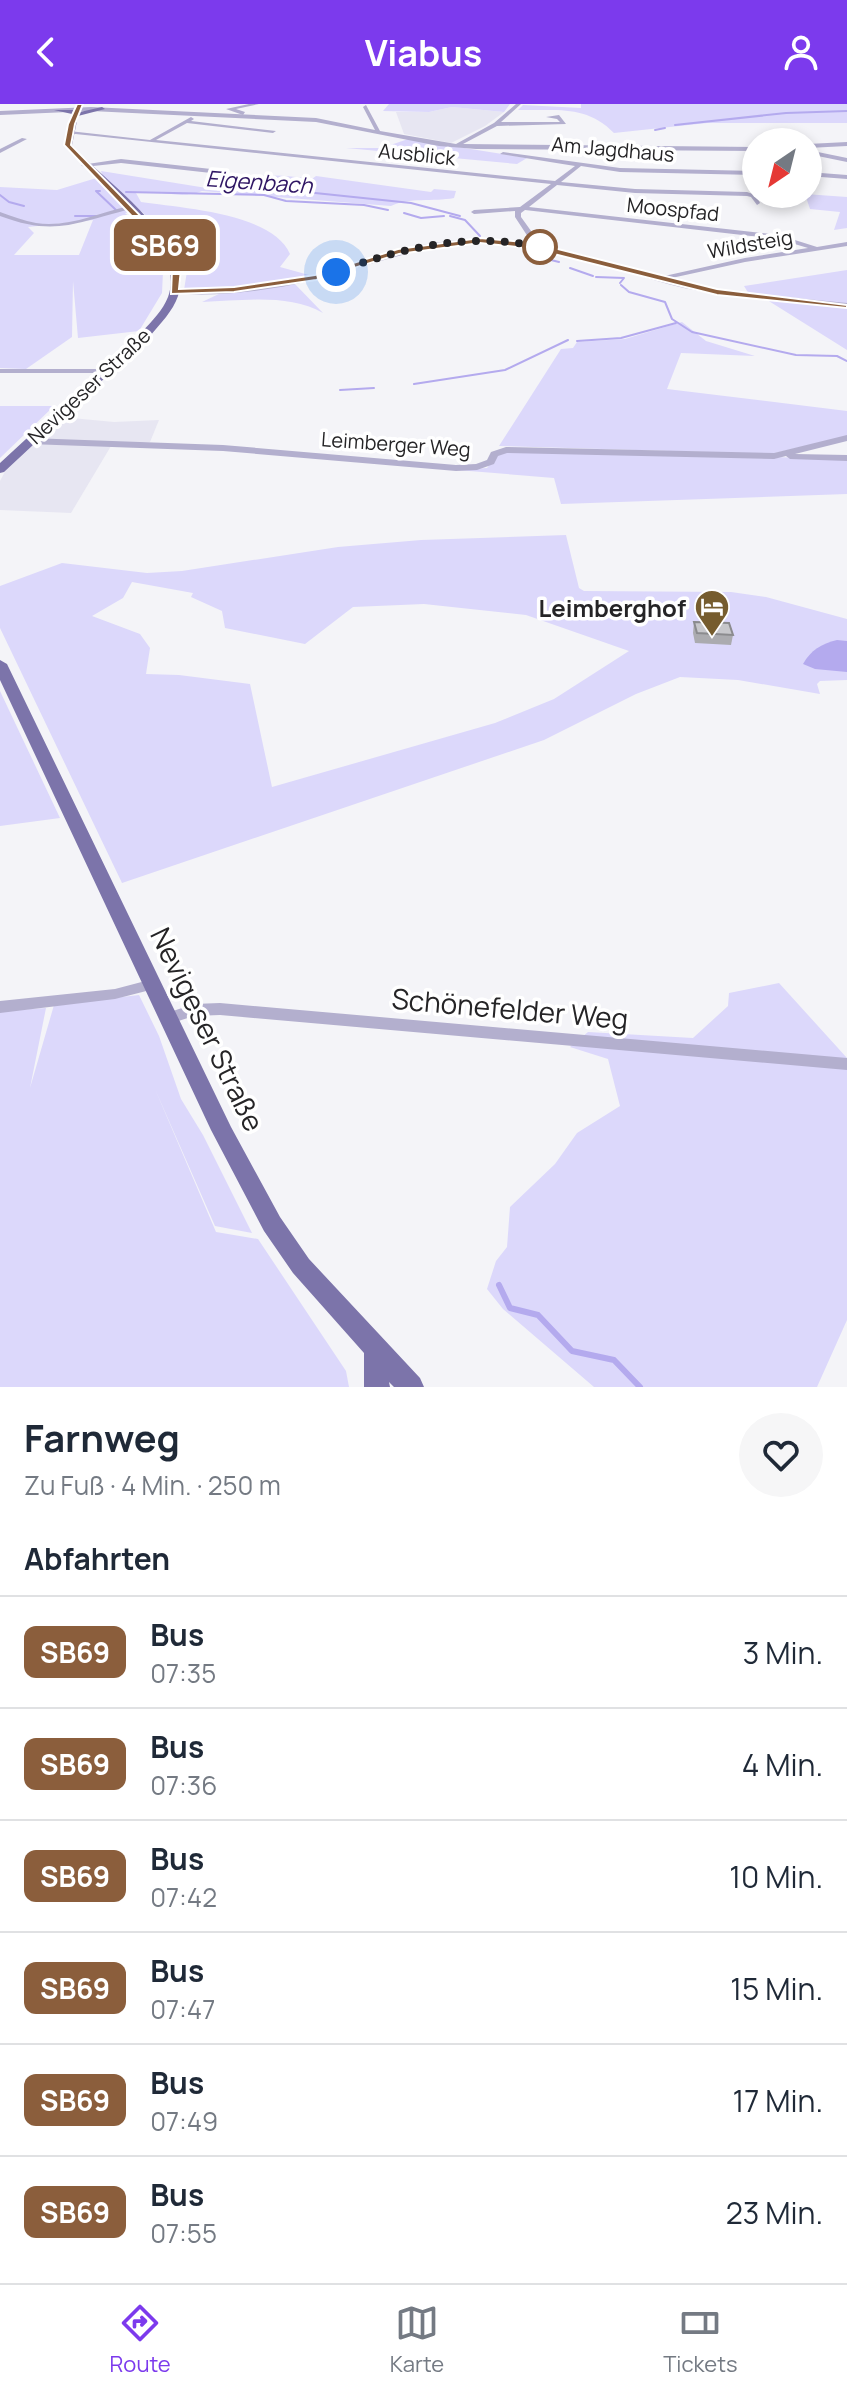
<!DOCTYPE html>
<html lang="de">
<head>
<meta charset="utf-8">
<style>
	:root { --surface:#fff; --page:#f6f6f7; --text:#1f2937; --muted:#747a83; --line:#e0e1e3; --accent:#7c3aed }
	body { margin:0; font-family:Manrope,sans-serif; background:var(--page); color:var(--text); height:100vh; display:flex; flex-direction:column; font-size:30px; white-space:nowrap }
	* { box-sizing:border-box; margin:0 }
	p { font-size:26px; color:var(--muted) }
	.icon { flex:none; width:44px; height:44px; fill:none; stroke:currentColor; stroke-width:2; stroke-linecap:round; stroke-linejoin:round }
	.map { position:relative; height:1283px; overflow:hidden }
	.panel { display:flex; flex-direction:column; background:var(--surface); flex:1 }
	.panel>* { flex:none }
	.badge { padding:0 16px; border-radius:12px; font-size:28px; line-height:52px }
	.needle { width:52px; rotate:215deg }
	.controls { position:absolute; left:742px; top:24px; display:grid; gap:16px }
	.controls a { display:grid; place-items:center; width:80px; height:80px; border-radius:50%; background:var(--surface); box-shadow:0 4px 12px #0003; font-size:40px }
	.you { position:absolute; width:40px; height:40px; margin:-20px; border:6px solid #fff; border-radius:50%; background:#1a73e8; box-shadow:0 0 0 12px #1a73e833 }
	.map>.badge { position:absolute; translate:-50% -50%; box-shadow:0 0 0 4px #fff }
	h2 { padding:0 24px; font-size:30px; line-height:72px }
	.round { display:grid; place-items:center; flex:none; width:84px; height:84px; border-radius:42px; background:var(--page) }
	.overview { display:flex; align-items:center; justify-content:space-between; height:136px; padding:0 24px }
	h1 { font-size:38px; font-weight:700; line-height:60px }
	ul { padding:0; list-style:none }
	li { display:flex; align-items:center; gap:24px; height:112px; padding:0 24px; border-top:2px solid var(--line) }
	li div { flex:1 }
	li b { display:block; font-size:30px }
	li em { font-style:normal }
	li .badge { min-width:88px; font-weight:700; text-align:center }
	header { display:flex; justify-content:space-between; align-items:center; height:104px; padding:0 24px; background:var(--accent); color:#fff; font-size:36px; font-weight:700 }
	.tab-bar { display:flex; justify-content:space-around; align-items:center; height:112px; border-top:2px solid var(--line); background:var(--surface); font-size:22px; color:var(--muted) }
	.tab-bar a { display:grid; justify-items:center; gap:4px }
	.tab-bar .current { color:var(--accent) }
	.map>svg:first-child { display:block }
	.built { fill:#e7e6f2 }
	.green { fill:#dcd8fb; fill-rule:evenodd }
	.water { fill:#b4aaee }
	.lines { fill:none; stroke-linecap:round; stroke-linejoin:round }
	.stream-far1 { stroke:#b4aaee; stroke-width:2 }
	.stream { stroke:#b4aaee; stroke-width:6 }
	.minor { fill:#b3afce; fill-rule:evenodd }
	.major { fill:#7c74aa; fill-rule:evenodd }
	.wall { fill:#ababaf }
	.building { fill:#c7c7cb; stroke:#8b8b8e; stroke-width:2 }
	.line { fill:#8b5e3c; stroke:#fff; stroke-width:2 }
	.walk { stroke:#252426; stroke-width:8; stroke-dasharray:0 14.4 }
	.stop-dot { fill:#fff; stroke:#8b5e3c; stroke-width:4 }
	.labels { text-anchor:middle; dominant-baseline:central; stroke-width:7; stroke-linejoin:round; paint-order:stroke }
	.far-street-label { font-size:20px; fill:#252426; stroke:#fff }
	.far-water-label { font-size:22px; font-style:italic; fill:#2f1664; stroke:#fff }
	.poi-label { font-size:24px; font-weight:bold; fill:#252426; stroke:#fff; text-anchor:end }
	.near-street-label { font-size:28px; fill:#252426; stroke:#fff }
</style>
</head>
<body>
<header><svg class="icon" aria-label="back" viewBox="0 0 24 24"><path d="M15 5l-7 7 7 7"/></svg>Viabus<svg class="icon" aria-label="person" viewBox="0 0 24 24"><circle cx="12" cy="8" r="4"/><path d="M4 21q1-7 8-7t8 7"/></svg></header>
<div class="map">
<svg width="847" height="1283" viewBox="0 0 847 1283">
	<rect width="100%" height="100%" fill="#f4f4f8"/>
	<g class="built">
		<polygon points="452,3 504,8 485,22 451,39 404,30 396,8 429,8"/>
		<polygon points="61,313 114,318 159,316 150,338 111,342 71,409 0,406 0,377 8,362"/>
	</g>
	<g class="green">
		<polygon points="389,0 510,0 504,8 452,3 429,8 383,7"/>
		<path d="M581,0H847V19H707L614,29C586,0 555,7 518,6L523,1L581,4Z"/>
		<polygon points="408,35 527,54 517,60 346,44 382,44"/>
		<path d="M101,67L219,86C250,68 274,70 312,75L316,72L431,88L434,85L456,87L454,94C433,98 409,93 391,102L202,87C181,96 158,85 136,89L141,98C181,104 273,109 290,150L280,163L309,171L328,169L232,185L184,186L188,161L180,144L141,107L125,109L164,146L162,189L139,227L78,234L73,177L72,233L26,265L0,264V83L57,86L103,72ZM93,116L79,151H14L34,129L28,123Z"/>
		<polygon points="805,90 847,93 847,124 834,126 840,108 810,105"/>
		<polygon points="847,166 847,246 764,194 749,190 744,182"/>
		<path d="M293,178L323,209C288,189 241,197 202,198L223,188Z"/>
		<polygon points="682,218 706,237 755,252 681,249 667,285 847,307 847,332 771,350 499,342 561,245 573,244 577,238 625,235"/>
		<polygon points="0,302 54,302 0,354"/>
		<polygon points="511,346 847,355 847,390 561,400 554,374 457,366 487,364 496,352"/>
		<path d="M566,431L579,484L584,487L731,488L766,493L847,515V576L820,577L817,580L820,590L738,576L680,573L636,590L544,636L122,779L0,524V482L62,459L147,469L182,467L338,443L421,436ZM132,478L193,489L191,493L222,507L225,524L305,540L353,503L424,500L526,511L629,547L554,595L495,619L272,683L250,580L179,571L146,570L150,544L140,530L92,512L123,494Z"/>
		<polygon points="0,587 60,714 0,722"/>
		<polygon points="779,879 847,954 847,1216 817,1283 594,1283 503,1205 487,1185 496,1157 507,1143 510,1103 555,1060 577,1029 620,1002 608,955 570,943 588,928 693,934 728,902 729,889"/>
		<polygon points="139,891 159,932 181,995 203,1031 252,1129 215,1122 155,985 216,1128 258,1135 346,1267 349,1283 0,1283 0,907 46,904 30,984 54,901"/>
	</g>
	<path class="water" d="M837,536L847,537V568L815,565L803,560C811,546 821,540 837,536Z"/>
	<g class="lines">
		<g class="stream-far1">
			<polyline points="675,21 786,9 847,7"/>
			<polyline points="655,26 665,24"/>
			<polyline points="278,82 296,87 411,99 460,112"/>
			<polyline points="100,87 96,87 116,106"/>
			<polyline points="126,88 264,91 286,97 364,101 388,106"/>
			<polyline points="0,91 9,98 24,102"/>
			<polyline points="404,109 421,114 444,112"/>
			<polyline points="75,112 96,112"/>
			<polyline points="450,112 465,116 480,132"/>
			<polyline points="518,141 531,145 527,150 559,158"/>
			<polyline points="570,164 593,172"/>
			<polyline points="596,173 624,174 620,179"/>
			<polyline points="621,181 629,188 665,198 672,215 692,228 796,251 837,252 847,257"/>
			<polyline points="577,237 621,234 676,219"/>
			<polyline points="414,280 505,266 568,236"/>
			<polyline points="340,286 374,284"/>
		</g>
		<polyline class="stream" points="499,1181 510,1204 538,1211 572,1247 614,1256 640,1283"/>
		<g class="minor">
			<polygon points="249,0 259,0 236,5 245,8 243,11 226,5"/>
			<polygon points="516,0 521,0 501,18 560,18 557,15 546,13 559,11 566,20 497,22 463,40 756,43 756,47 476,45 439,42 316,18 91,7 0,11 0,7 91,3 316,14 375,26 363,3 366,1 380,27 456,40 494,19"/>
			<path d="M191,13L194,15L191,17L276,27L273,29L187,19L156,36L555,77L575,62L500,50L503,48L620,64L756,67V71L620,68L581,62L561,78L635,85L747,88L756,91L760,99L757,101L751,93L747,92L635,89L557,81L529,103L779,131L817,143L847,138V142L745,158L667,175L725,187L847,199V203C793,198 737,196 684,184C617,168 553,139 483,139C429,139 380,158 329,172C284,185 219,194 173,189L171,188L175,186C220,185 265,183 309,173C347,164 384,149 422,141C459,134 495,134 532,139L515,113V107L474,110L471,108L474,106L520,103L551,80L66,29L69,27L150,36ZM525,106L778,135L808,144L745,154L660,173L588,152L538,140L539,138L521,113V109Z"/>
			<polygon points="22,34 27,35 0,49 0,45"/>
			<polygon points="847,38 847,42 808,44 808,40"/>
			<polygon points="808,46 847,54 847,58 808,50"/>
			<polygon points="121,55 220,66 223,68 220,70 121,59 84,63 81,61"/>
			<polygon points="808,68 847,71 847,75 808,72"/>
			<path d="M129,102L131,105C77,118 56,133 0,112V108C12,112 24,117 36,119C67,124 99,109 129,102Z"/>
			<polygon points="0,265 106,265 110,267 106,269 0,269"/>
			<polygon points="847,331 847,337 795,350 847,351 847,357 790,355 786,352 774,355 507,349 498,352 494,360 477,366 456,367 223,347 29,340 25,337 29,334 223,341 456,361 476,360 487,356 491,348 506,343 774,349"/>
			<polygon points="153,875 158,876 160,880 158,884 115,895 0,909 0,897 115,885"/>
			<polygon points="220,899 847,954 847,966 220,911 194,912 169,920 164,918 162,914 164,910 194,900"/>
		</g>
		<g class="major">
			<path d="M77,0H83L80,8L102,3L105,5L78,12L72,41C103,77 195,137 178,192C173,207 160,220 150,232L4,368L0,369V359L142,228C152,217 163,206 168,193C188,139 94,78 64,41L68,20L72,10L54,6H74Z"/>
			<polygon points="0,556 7,560 231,1023 280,1113 309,1155 420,1274 424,1283 394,1283 389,1278 390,1283 364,1283 364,1249 293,1169 264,1127 211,1026 0,576"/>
		</g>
	</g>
	<polygon class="wall" points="694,518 733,531 731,541 695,539 693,529"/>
	<polygon class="building" points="694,518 729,519 733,531 697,529"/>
	<polygon class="line" points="77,0 83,0 75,20 71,41 173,145 181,165 179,185 234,183 315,171 398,145 480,134 534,139 717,185 847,201 847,204 717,191 534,145 480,139 399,150 316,176 234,188 171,190 172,165 166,148 64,41 68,20"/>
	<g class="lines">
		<path class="walk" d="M336,168C403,143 473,127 544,144L540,143"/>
	</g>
	<defs>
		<symbol id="hotel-pin" viewBox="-11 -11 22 30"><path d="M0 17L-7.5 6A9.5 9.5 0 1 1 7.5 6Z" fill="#765c2e" stroke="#fff"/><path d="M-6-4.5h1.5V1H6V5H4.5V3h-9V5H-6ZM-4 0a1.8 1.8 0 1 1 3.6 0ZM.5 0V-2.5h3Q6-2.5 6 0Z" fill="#fff"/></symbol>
	</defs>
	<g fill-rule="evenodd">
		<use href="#hotel-pin" x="692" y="483" width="40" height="54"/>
	</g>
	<circle class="stop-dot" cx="540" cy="143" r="16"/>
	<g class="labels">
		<g class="far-street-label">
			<text transform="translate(613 45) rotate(5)">Am Jagdhaus</text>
			<text transform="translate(417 50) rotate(6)">Ausblick</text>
			<text transform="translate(673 105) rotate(6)">Moospfad</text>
			<text transform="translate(750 140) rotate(-10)">Wildsteig</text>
			<text transform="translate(89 282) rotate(-43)">Nevigeser Straße</text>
			<text transform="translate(396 340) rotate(4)">Leimberger Weg</text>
		</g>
		<g class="far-water-label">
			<text transform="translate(259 78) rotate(4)">Eigenbach</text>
		</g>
		<g class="poi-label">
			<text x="686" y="503">Leimberghof</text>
		</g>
		<g class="near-street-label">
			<text transform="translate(510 904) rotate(5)">Schönefelder Weg</text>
			<text transform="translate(208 925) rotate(64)">Nevigeser Straße</text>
		</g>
	</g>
</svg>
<div class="controls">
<a><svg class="needle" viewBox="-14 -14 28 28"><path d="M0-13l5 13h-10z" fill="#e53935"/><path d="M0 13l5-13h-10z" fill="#747a83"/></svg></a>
</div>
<div class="you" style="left:336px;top:168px"></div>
<b class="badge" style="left:165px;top:141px;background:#8b5e3c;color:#fff">SB69</b>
</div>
<section class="panel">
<div class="overview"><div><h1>Farnweg</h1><p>Zu Fuß · 4 Min. · 250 m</p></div><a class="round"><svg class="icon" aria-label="heart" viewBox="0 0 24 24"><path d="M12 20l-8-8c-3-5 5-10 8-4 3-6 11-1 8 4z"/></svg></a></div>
<h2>Abfahrten</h2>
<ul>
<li><span class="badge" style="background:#8b5e3c;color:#fff">SB69</span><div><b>Bus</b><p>07:35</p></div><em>3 Min.</em></li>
<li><span class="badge" style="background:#8b5e3c;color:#fff">SB69</span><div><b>Bus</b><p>07:36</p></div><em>4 Min.</em></li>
<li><span class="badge" style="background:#8b5e3c;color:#fff">SB69</span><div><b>Bus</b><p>07:42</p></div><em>10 Min.</em></li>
<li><span class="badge" style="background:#8b5e3c;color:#fff">SB69</span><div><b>Bus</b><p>07:47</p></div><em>15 Min.</em></li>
<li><span class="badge" style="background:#8b5e3c;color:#fff">SB69</span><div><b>Bus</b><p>07:49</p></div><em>17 Min.</em></li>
<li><span class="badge" style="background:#8b5e3c;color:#fff">SB69</span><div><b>Bus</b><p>07:55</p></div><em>23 Min.</em></li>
</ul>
</section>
<nav class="tab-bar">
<a class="current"><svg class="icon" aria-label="directions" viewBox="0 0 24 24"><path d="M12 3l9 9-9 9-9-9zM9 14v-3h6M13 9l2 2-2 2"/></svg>Route</a>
<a><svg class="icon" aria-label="map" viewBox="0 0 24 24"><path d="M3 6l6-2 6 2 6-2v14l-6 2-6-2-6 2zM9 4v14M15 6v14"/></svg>Karte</a>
<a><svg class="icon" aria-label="tickets" viewBox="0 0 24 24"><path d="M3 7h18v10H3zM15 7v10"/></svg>Tickets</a>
</nav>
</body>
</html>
